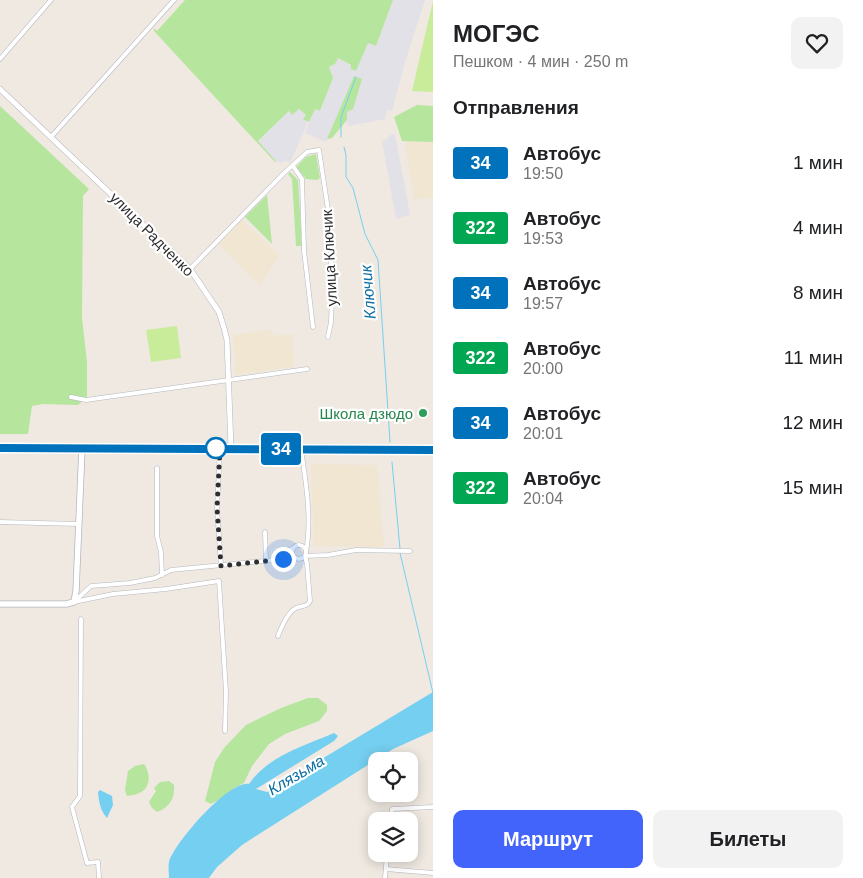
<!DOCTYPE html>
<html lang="ru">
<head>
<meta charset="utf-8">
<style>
	:root { --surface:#fff; --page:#f2f2f2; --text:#202124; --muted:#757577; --accent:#4264fb }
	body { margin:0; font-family:Helvetica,sans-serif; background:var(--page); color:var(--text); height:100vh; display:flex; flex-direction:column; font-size:19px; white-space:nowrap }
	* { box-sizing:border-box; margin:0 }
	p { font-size:16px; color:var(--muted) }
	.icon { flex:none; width:28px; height:28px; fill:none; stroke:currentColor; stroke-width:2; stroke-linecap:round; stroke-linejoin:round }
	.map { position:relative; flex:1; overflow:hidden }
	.panel { display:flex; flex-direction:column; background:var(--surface); width:430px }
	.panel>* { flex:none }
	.badge { padding:0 10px; border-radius:4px; font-size:18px; line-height:32px }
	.tools { position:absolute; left:368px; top:752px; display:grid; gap:10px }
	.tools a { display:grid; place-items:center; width:50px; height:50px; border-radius:10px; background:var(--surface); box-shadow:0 2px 12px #0003; font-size:25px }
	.you { position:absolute; width:25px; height:25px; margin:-12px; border:4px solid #fff; border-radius:50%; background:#1a73e8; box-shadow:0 0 0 8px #1a73e833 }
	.map>.badge { position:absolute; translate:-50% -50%; box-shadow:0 0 0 2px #fff }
	h2 { padding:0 20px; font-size:19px; line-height:45px }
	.round { display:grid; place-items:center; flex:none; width:52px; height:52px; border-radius:10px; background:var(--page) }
	.overview { display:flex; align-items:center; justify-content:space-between; height:85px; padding:0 20px }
	h1 { font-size:24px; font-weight:700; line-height:38px }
	.button { display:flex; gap:10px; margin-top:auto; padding:10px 20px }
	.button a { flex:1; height:58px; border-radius:10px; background:var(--accent); color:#fff; font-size:20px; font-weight:700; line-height:58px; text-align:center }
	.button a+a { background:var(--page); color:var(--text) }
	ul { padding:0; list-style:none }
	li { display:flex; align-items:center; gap:15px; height:65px; padding:0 20px }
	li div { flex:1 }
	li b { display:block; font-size:19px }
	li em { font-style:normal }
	li .badge { min-width:55px; font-weight:700; text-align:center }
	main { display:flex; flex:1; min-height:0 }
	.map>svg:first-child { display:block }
	.industrial { fill:#e3e1e8 }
	.education { fill:#f0e6d1 }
	.green { fill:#b6e59e }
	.pitch { fill:#c9ec9a }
	.water { fill:#75cff0 }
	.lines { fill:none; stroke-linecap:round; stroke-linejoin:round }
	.stream { stroke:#75cff0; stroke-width:1 }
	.minor-casing { stroke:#b4b7c1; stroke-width:5 }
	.tertiary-casing { stroke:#b4b7c1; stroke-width:6 }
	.secondary-casing { stroke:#b4b7c1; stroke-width:7 }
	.minor { stroke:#fff; stroke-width:4 }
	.tertiary { stroke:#fff; stroke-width:5 }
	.secondary { stroke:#fff; stroke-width:5.5 }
	.line-casing { stroke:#fff; stroke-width:11 }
	.line { stroke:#0072bc; stroke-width:8 }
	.walk { stroke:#2e2e2e; stroke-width:5; stroke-dasharray:0 9 }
	.leisure-dot { fill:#2e9e5b; stroke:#fff; stroke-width:2 }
	.stop-dot { fill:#fff; stroke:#0072bc; stroke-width:2.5 }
	.labels { text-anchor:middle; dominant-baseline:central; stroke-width:4.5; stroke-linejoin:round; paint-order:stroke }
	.street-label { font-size:15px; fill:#2e2e2e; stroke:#fff }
	.leisure-label { font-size:15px; fill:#27864d; stroke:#fff; text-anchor:end }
	.water-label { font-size:16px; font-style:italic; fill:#0d6fa3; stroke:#fff }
</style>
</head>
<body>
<main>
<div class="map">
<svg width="433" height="878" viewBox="0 0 433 878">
	<rect width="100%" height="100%" fill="#efe9e1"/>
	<g class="industrial">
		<polygon points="393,0 425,0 405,62 392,111 387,110 385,119 348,126 346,119 347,112 354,77 326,142 305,133 315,108 321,110 333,78 329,67 335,64 338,58 351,66 361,56 368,43 376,46"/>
		<polygon points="298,109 306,115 303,119 308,122 290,163 285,161 280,163 276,161 258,142 289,111 293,115"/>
		<polygon points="395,134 410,215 396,219 382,141 387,139 390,135"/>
	</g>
	<g class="education">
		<polygon points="405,141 433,142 433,198 414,199"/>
		<polygon points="242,220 279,255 260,286 219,244"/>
		<polygon points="268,330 276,336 293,334 294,367 235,375 233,335"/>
		<polygon points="311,464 377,465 384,547 314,546"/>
	</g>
	<g class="green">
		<polygon points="185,0 393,0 376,46 368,43 356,71 351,69 351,65 338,58 335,64 329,67 333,78 320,111 315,109 309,122 303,119 306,115 299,109 292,115 289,111 258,141 276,161 275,162 154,31 154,28 157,31"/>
		<polygon points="354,76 362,79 353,109 347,112 347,120 332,138 327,139"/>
		<polygon points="417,105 433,106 433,142 402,141 394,117"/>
		<polygon points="0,106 89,189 83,196 82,318 87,362 87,397 78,405 43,404 32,406 28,434 0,434"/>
		<polygon points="316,154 320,178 317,180 306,179 296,167 306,157"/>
		<polygon points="290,172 298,180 302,246 296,246 292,179 288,174"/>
		<polygon points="267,195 272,244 245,217"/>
		<polygon points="308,698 318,698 327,705 327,711 319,721 285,734 269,744 252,766 244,783 234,788 222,798 211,804 205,801 215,762 224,748 246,725 281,708"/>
		<path d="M144,764C150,772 152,788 139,793C136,795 131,795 127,796L125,790L128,771L135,766Z"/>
		<path d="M169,781L174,785C175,798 170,807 157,812L152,808L149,802L156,791L154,788L160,782Z"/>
	</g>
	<g class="pitch">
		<polygon points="433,1 433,92 412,91"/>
		<polygon points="177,326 181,358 151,362 146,330"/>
	</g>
	<g class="water">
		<path d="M433,692V731L393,749L242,845L217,867L209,878H169C169,873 168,867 169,862C175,842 229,780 249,784C268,756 304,746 334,733L338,736L334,741L256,789L267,792Z"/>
		<path d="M100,790L112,796L113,805L107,818C100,810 99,802 98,792Z"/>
	</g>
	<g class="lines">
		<g class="stream">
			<polyline points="341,137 341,117 356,77"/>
			<polyline points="344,147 346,155 346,177 353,188 365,234 378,260 390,442"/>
			<polyline points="392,462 400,549"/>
			<polyline points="400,553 433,693"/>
		</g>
		<defs>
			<g id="minor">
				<polyline points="0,59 51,0"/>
				<polyline points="51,137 174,0"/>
				<polyline points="293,166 302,179 304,251 313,327"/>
				<polyline points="190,269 283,174 307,152 319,150 330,223 332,298 331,322 328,337"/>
				<polyline points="71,397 86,400 307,369"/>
				<polyline points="220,448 217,508 221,565"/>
				<path d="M301,449C306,483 312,518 306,552"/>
				<polyline points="157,468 157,536 161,552 162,575"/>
				<polyline points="0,522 79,524"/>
				<polyline points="265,532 266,561"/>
				<circle cx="299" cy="552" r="7"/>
				<polyline points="273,560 293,548"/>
				<polyline points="74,602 113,594 166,589 219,581 226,692 225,731"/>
				<polyline points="74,602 91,586 130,583 155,578 171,570 296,558"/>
				<polyline points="81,619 80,796 72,807 87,863 98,862 99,878"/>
				<path d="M278,636C281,628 288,612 296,608C301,606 304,607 308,604L310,601L307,564L305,556L328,555L356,550L410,551"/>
				<polyline points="390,821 392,809 433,807"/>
				<polyline points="386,869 433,873"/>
				<polyline points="385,878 387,854"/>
			</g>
			<polyline id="tertiary" points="0,89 190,269 219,312 224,328 227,340 231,448"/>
			<g id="secondary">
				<polyline points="0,448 433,450"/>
				<polyline points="0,604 66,604 74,602 76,591 82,448"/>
			</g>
		</defs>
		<use href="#minor" class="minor-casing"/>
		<use href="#tertiary" class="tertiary-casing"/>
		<use href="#secondary" class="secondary-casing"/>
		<use href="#minor" class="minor"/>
		<use href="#tertiary" class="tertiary"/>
		<use href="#secondary" class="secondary"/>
	</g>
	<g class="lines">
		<defs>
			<polyline id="line" points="0,448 433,450"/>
		</defs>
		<use href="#line" class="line-casing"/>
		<use href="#line" class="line"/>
		<polyline class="walk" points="216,448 214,448 220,448 217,508 221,566 283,559"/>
	</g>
	<circle class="leisure-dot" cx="423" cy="413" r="5"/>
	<circle class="stop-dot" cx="216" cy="448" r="10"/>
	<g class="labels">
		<g class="street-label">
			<text transform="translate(152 234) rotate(45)">улица Радченко</text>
			<text transform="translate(329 258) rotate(-93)">улица Ключик</text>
		</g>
		<g class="leisure-label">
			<text x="413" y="413">Школа дзюдо</text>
		</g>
		<g class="water-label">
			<text transform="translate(368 292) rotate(-95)">Ключик</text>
			<text transform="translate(296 775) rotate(-31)">Клязьма</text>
		</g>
	</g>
</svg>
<div class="tools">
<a><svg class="icon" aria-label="locate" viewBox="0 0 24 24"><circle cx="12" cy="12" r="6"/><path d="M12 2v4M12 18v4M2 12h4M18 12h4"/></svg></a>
<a><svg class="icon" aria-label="layers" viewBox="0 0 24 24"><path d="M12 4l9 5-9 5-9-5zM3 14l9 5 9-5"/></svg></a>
</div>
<div class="you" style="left:283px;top:559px"></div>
<b class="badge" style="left:281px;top:449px;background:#0072bc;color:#fff">34</b>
</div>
<section class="panel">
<div class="overview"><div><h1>МОГЭС</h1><p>Пешком · 4 мин · 250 m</p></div><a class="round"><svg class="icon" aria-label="heart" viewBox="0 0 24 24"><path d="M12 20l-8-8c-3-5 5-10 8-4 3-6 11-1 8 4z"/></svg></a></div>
<h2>Отправления</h2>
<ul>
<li><span class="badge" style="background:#0072bc;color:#fff">34</span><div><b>Автобус</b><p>19:50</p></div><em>1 мин</em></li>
<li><span class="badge" style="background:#00a651;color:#fff">322</span><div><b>Автобус</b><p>19:53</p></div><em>4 мин</em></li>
<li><span class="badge" style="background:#0072bc;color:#fff">34</span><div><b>Автобус</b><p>19:57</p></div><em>8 мин</em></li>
<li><span class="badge" style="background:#00a651;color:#fff">322</span><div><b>Автобус</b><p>20:00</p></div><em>11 мин</em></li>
<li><span class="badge" style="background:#0072bc;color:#fff">34</span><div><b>Автобус</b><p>20:01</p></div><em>12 мин</em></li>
<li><span class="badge" style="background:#00a651;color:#fff">322</span><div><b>Автобус</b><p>20:04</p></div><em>15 мин</em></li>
</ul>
<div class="button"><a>Маршрут</a><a>Билеты</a></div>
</section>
</main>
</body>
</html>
